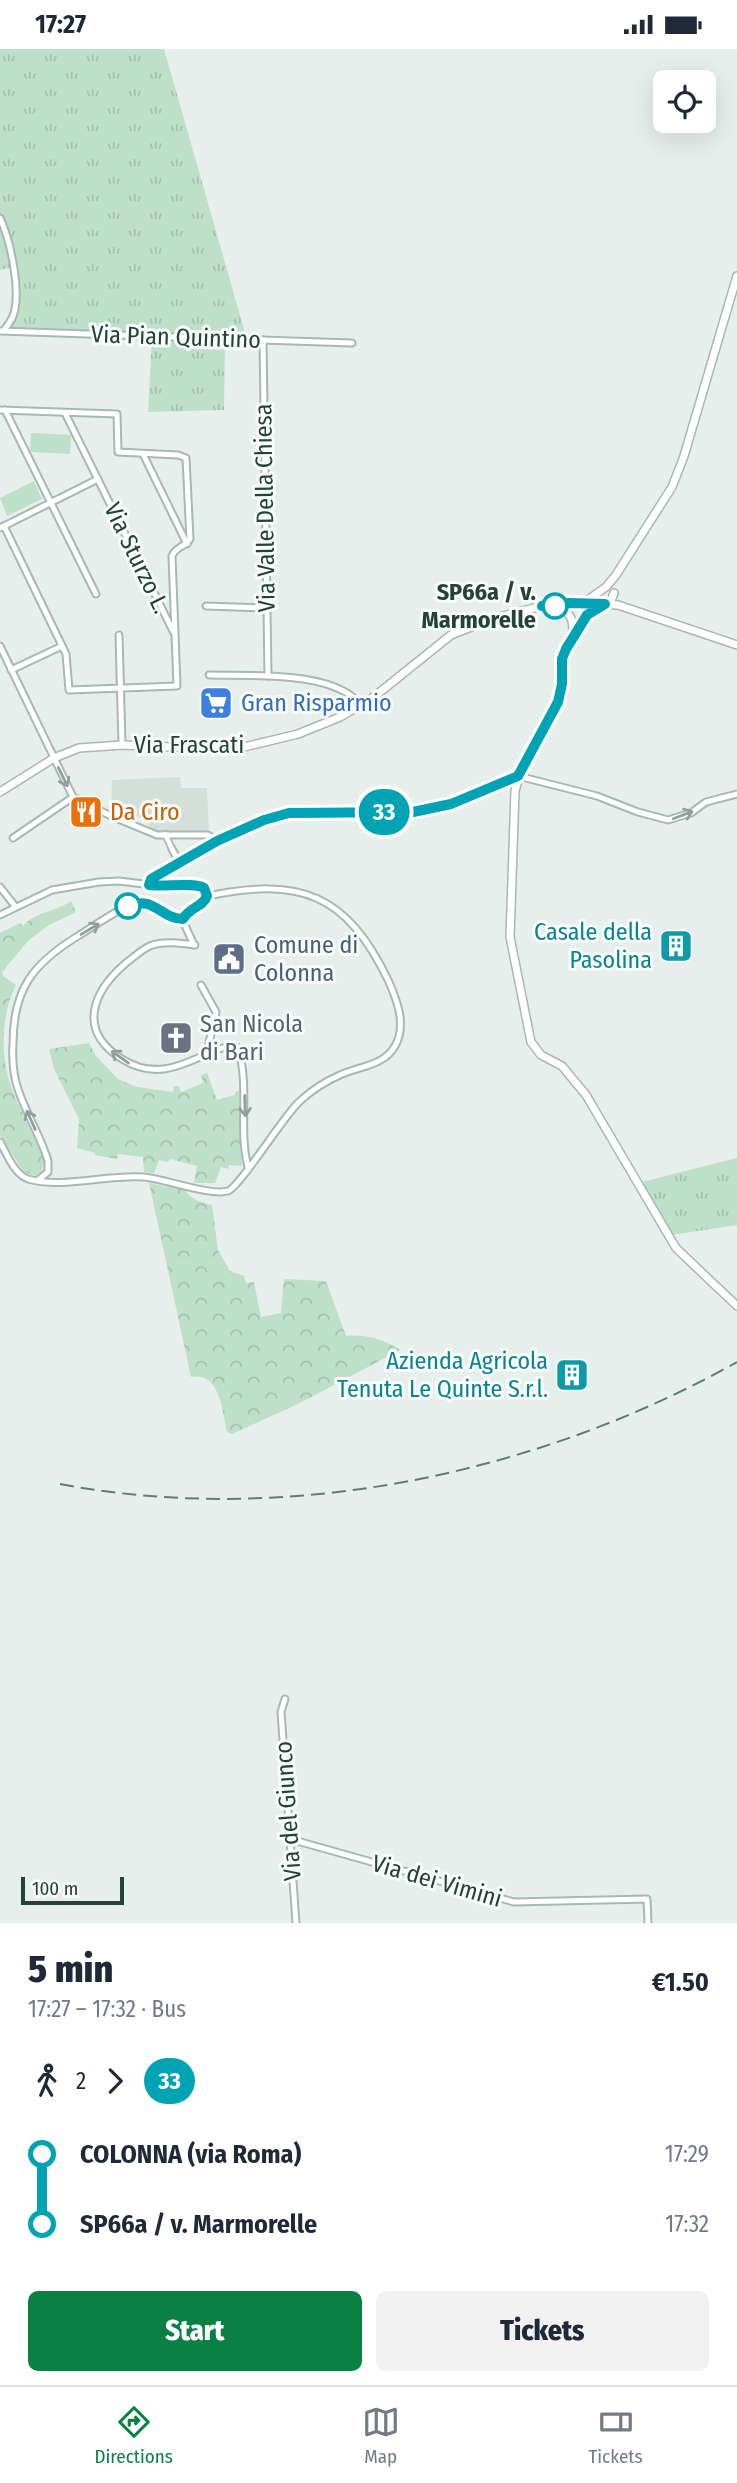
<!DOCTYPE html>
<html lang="en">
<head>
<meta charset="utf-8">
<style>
	:root { --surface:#fff; --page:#f2f2f3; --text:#1f2937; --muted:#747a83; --line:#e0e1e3; --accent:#0b8043 }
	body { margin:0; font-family:"Fira Sans Condensed",sans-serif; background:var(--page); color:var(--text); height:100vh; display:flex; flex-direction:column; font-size:26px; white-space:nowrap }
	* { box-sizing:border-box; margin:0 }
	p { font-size:23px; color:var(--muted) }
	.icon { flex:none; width:38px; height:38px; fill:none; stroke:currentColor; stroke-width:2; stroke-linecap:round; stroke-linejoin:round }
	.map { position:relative; height:1874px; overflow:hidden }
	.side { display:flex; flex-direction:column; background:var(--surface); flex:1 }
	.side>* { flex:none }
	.badge { padding:0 14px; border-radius:23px; font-size:24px; line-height:46px }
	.fabs { position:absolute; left:653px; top:21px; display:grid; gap:14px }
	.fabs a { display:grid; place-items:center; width:63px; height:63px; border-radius:10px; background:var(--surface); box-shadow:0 7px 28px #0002; font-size:35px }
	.scale { position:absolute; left:21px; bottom:18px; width:103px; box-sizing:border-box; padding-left:7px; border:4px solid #24423a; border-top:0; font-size:19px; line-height:24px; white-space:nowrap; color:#24423a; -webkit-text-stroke:5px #f7fbf9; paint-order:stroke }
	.map>.badge { position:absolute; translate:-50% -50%; box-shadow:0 0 0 4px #fff }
	.legs { display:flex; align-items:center; gap:10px; height:77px; padding:0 28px; font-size:23px }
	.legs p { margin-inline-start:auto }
	.head { display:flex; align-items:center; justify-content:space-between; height:119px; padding:0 28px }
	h1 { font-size:38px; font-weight:800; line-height:52px }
	.button { display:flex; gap:14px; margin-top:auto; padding:14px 28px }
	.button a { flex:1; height:80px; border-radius:10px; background:var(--accent); color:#fff; font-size:28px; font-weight:800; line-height:80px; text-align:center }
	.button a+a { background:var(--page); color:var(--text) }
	ul { padding:0 28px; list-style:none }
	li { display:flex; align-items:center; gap:24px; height:70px; font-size:26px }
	li i { display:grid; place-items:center; width:10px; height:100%; margin:0 9px; background:currentColor }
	li i::after { content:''; width:18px; height:18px; margin:-9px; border:5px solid; border-radius:50%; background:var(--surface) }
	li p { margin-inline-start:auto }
	li:first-child i { background:linear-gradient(#0000 50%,currentColor 0) }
	li:last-child i { background:linear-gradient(currentColor 50%,#0000 0) }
	.status { display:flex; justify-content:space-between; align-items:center; height:49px; padding:0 35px; background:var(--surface); direction:ltr }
	.status svg { height:19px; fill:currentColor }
	.tab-bar { display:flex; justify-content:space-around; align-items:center; height:98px; border-top:2px solid var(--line); background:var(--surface); font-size:19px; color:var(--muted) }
	.tab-bar a { display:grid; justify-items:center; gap:4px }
	.tab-bar .active { color:var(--accent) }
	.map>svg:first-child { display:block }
	.built { fill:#d4dfda }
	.grass { fill:url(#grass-tufts) }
	.forest { fill:url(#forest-crowns) }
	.pitch { fill:#bfe0c8 }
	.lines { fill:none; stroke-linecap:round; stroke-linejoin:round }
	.pedestrian-casing { stroke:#a8b8b2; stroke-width:8 }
	.minor-casing { stroke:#a8b8b2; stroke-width:9 }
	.tertiary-casing { stroke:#a8b8b2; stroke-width:10 }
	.pedestrian { stroke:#fff; stroke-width:4.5 }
	.minor { stroke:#fff; stroke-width:5 }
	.tertiary { stroke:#fff; stroke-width:7 }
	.rail { stroke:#5f7d75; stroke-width:2; stroke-dasharray:14 7; stroke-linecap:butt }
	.oneway { stroke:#92a09c }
	.line-1-casing { stroke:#fff; stroke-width:16 }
	.line-1 { stroke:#00a3b4; stroke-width:10 }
	.stop-1-dot { fill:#fff; stroke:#00a3b4; stroke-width:3.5 }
	.labels { text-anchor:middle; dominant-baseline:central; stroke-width:6; stroke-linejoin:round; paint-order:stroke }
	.street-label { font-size:24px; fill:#24423a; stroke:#f7fbf9 }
	.stop-label { font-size:24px; font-weight:bold; fill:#24423a; stroke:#f7fbf9; text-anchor:end }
	.shop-label { font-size:24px; fill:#366cbe; stroke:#f7fbf9; text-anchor:start }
	.food-label { font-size:24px; fill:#c56008; stroke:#f7fbf9; text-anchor:start }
	.culture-label { font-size:24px; fill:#0d838f; stroke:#f7fbf9; text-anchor:end }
	.service-label { font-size:24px; fill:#4e5e75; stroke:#f7fbf9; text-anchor:start }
	.worship-label { font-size:24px; fill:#5b616d; stroke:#f7fbf9; text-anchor:start }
</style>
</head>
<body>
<div class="status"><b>17:27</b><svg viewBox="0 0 49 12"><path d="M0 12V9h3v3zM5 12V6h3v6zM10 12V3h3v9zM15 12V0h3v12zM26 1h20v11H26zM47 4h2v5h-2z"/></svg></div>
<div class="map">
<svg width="737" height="1874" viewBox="0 0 737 1874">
	<defs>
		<pattern id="grass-tufts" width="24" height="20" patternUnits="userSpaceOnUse" patternTransform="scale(1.75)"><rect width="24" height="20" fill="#bfe0c8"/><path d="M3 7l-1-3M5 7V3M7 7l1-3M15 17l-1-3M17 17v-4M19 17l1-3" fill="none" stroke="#a4c1ad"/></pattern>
		<pattern id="forest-crowns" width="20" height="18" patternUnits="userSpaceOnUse" patternTransform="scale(1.75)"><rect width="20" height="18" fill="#bfe0c8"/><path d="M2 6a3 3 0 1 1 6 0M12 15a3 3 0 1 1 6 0" fill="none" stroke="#a4c1ad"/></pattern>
	</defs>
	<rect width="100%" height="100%" fill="#e6efeb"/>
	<polygon class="built" points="180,728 181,739 207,739 209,783 158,783 150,781 148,770 115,765 111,762 112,731"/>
	<g class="grass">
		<polygon points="0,0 164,0 247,291 225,290 224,361 148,363 152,287 4,281 21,240 13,218 0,221"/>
		<polygon points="737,1109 737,1176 672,1186 642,1133"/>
	</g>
	<g class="forest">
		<path d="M71,852L76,863L49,876L28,892L2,923L3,927L16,936C1,965 0,1007 11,1037C20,1063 35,1086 44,1111L42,1122L35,1127L23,1122L0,1086V884L20,874L23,877C35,863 55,863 71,852Z"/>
		<polygon points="89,994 95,1006 118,1030 137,1038 173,1043 174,1037 179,1037 181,1043 203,1034 201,1026 207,1024 217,1051 235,1046 235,1043 239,1042 242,1117 229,1116 228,1120 221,1118 215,1134 194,1134 197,1117 170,1110 168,1113 159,1111 154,1124 144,1123 143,1108 118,1105 117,1110 95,1106 95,1104 77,1099 79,1070 54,1020 49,1000"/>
		<path d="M149,1134L185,1141C191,1151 201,1153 212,1156L218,1201L230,1222L244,1227L246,1234L254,1233L261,1268L281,1264L284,1230L326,1232L346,1287C365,1285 384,1290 400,1301L302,1353L232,1385L227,1383C222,1363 221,1323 191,1328Z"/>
	</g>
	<g class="pitch">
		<polygon points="31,384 71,386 70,405 30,403"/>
		<polygon points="34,432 42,450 7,467 0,449"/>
	</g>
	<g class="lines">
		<defs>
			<polyline id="pedestrian" points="165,785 172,800"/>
			<g id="minor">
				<path d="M0,169C10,190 22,244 13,267C11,272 7,277 4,281"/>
				<polyline points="0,282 352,294"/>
				<polyline points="263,291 268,627"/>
				<path d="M0,361L117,365L118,403L178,406L186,409L190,490C185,498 175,498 172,507L177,637L69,641L66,605L4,477"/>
				<polyline points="5,361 96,545"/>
				<polyline points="65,364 174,584"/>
				<polyline points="143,405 187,495"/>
				<polyline points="0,479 98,430"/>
				<polyline points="206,557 266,559"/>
				<polyline points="119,586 122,696"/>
				<polyline points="0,597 73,748 111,767 157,786 208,786 217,792"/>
				<polyline points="11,621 62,597"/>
				<path d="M209,626C247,627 337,621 361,657"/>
				<polyline points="13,789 73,748"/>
				<polyline points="172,800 179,813"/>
				<polyline points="149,836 153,827 242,780 289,764 413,763 451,755 518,727 597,747 638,763 668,771 691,764 706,753 737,745"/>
				<polyline points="0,838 15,857"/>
				<polyline points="0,866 52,841 99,833 119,832 168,838 200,836 206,843 206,851 189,861 182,870"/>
				<polyline points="182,870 194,896"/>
				<path d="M195,896C180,894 166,892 152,896C142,900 134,908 126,914C92,943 77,982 122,1010C172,1042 213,989 238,999C250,1037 238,1080 248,1118"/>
				<polyline points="201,936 216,963 206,1007"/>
				<path d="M0,1093C7,1105 14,1125 28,1130C63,1140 108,1125 144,1128C165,1130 210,1147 228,1142C240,1138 284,1066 300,1052C312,1041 326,1032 340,1026C359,1017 384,1017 395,997C407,976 397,951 388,931C346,844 300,828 207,847"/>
				<path d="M38,1131L48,1123V1112C41,1088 27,1066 19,1043C13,1027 12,1011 13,995C13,941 32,915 78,887C91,879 125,855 138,854C155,852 167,871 182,870"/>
				<polyline points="285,1650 281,1663 296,1874"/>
				<polyline points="290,1790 514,1853 647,1850 648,1874"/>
			</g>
			<g id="tertiary">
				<polyline points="614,544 611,552 587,566 565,602 562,613 562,639 558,653 523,714 515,742 510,888 531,993 541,1006 562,1017 586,1046 676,1199 737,1257"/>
				<polyline points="585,553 606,538 616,526 672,438 684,407 737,227"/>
				<path d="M554,557C570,561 575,571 572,587"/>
				<polyline points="0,743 54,709 79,699 122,696 198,699 244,698 298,685 340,668 370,651 451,586 491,570 542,557 574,554 618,556 737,596"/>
			</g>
		</defs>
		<use href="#pedestrian" class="pedestrian-casing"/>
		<use href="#minor" class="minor-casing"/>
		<use href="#tertiary" class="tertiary-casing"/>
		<use href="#pedestrian" class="pedestrian"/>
		<use href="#minor" class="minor"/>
		<use href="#tertiary" class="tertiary"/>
		<path class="rail" d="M60,1435C286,1478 538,1425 737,1313"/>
	</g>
	<defs><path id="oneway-shaft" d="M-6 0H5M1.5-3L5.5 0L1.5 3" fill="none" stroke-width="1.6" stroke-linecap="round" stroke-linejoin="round" transform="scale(1.75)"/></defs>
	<g class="oneway">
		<use href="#oneway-shaft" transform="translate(63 728) rotate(64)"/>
		<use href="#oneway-shaft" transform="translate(683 766) rotate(-21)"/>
		<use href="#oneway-shaft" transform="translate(90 880) rotate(-31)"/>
		<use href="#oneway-shaft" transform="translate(120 1008) rotate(-145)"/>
		<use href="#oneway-shaft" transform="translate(245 1057) rotate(88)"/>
		<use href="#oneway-shaft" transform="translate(31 1071) rotate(-114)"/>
	</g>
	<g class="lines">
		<defs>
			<path id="line-1" d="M128,857C154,846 161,870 183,870C190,858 203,858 207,847L204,839C195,833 164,838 149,836L151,830L217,792L264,771L289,764L413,763L451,755L518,727L558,653L562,635V610L566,600L587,566L605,555L569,554L542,557H555"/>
		</defs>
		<use href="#line-1" class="line-1-casing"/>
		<use href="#line-1" class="line-1"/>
	</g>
	<defs>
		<symbol id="supermarket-square" viewBox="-11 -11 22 22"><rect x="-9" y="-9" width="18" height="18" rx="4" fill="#3f7fe0" stroke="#f7fbf9"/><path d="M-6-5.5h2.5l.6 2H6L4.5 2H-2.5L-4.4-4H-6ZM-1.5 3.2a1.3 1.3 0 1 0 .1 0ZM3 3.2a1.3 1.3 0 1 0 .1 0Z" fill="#fff"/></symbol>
		<symbol id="restaurant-square" viewBox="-11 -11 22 22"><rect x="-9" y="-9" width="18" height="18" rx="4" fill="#e8710a" stroke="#f7fbf9"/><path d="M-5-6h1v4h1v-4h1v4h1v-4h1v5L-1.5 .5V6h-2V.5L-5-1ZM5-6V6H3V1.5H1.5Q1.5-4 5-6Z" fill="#fff"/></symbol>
		<symbol id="building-square" viewBox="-11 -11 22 22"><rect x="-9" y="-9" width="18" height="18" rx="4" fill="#0f9aa8" stroke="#f7fbf9"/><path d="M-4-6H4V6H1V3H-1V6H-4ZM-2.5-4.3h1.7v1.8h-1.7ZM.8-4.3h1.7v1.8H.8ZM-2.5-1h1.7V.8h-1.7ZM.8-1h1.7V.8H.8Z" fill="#fff"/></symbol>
		<symbol id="civic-square" viewBox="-11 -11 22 22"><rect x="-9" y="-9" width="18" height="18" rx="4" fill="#5c6f8a" stroke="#f7fbf9"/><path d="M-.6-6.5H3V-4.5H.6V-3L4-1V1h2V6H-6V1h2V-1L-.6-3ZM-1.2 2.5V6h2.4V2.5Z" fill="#fff"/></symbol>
		<symbol id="church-square" viewBox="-11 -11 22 22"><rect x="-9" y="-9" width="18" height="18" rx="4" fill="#6b7280" stroke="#f7fbf9"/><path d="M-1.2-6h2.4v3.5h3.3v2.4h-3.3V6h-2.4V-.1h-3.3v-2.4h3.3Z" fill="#fff"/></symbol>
	</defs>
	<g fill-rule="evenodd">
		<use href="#supermarket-square" x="197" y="635" width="38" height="38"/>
		<use href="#restaurant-square" x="67" y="744" width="38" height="38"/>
		<use href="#building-square" x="657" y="878" width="38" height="38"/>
		<use href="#civic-square" x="210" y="891" width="38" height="38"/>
		<use href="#church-square" x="157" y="970" width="38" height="38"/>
		<use href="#building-square" x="553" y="1307" width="38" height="38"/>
	</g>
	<g class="stop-1-dot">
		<circle cx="555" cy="557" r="12"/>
		<circle cx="128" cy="857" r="12"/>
	</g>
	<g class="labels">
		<g class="street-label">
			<text transform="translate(176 288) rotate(2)">Via Pian Quintino</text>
			<text transform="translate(265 459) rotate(-91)">Via Valle Della Chiesa</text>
			<text transform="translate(137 509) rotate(64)">Via Sturzo L.</text>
			<text x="189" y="696">Via Frascati</text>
			<text transform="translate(288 1762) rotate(-94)">Via del Giunco</text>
			<text transform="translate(437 1832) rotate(16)">Via dei Vimini</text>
		</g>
		<g class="stop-label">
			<text x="536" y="543">SP66a / v.<tspan x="536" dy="28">Marmorelle</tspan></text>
		</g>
		<g class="shop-label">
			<text x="241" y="654">Gran Risparmio</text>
		</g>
		<g class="food-label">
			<text x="110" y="763">Da Ciro</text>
		</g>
		<g class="culture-label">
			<text x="652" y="883">Casale della<tspan x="652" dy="28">Pasolina</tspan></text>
			<text x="548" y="1312">Azienda Agricola<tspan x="548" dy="28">Tenuta Le Quinte S.r.l.</tspan></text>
		</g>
		<g class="service-label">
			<text x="254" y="896">Comune di<tspan x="254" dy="28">Colonna</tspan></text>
		</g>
		<g class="worship-label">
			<text x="200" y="975">San Nicola<tspan x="200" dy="28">di Bari</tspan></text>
		</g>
	</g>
</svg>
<div class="fabs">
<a><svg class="icon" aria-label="locate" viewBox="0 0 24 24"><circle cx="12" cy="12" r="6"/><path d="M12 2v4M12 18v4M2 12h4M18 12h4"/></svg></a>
</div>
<div class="scale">100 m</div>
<b class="badge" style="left:384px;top:763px;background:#00a3b4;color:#fff">33</b>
</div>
<section class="side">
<div class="head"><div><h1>5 min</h1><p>17:27 – 17:32 · Bus</p></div><b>€1.50</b></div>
<div class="legs"><svg class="icon" aria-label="walk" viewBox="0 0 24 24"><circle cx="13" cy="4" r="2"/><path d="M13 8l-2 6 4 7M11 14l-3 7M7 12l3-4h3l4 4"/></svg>2<svg class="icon" aria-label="forward" viewBox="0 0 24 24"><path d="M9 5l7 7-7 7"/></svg><b class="badge" style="background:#00a3b4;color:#fff">33</b></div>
<ul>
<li><i style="color:#00a3b4"></i><b>COLONNA (via Roma)</b><p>17:29</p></li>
<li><i style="color:#00a3b4"></i><b>SP66a / v. Marmorelle</b><p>17:32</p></li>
</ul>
<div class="button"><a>Start</a><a>Tickets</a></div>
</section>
<nav class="tab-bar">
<a class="active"><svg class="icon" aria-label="directions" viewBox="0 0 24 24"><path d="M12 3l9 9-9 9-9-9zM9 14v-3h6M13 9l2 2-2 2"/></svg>Directions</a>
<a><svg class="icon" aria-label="map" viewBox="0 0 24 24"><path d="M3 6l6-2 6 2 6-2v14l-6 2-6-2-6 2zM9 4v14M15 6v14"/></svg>Map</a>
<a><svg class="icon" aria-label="tickets" viewBox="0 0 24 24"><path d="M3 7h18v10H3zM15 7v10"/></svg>Tickets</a>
</nav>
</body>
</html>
